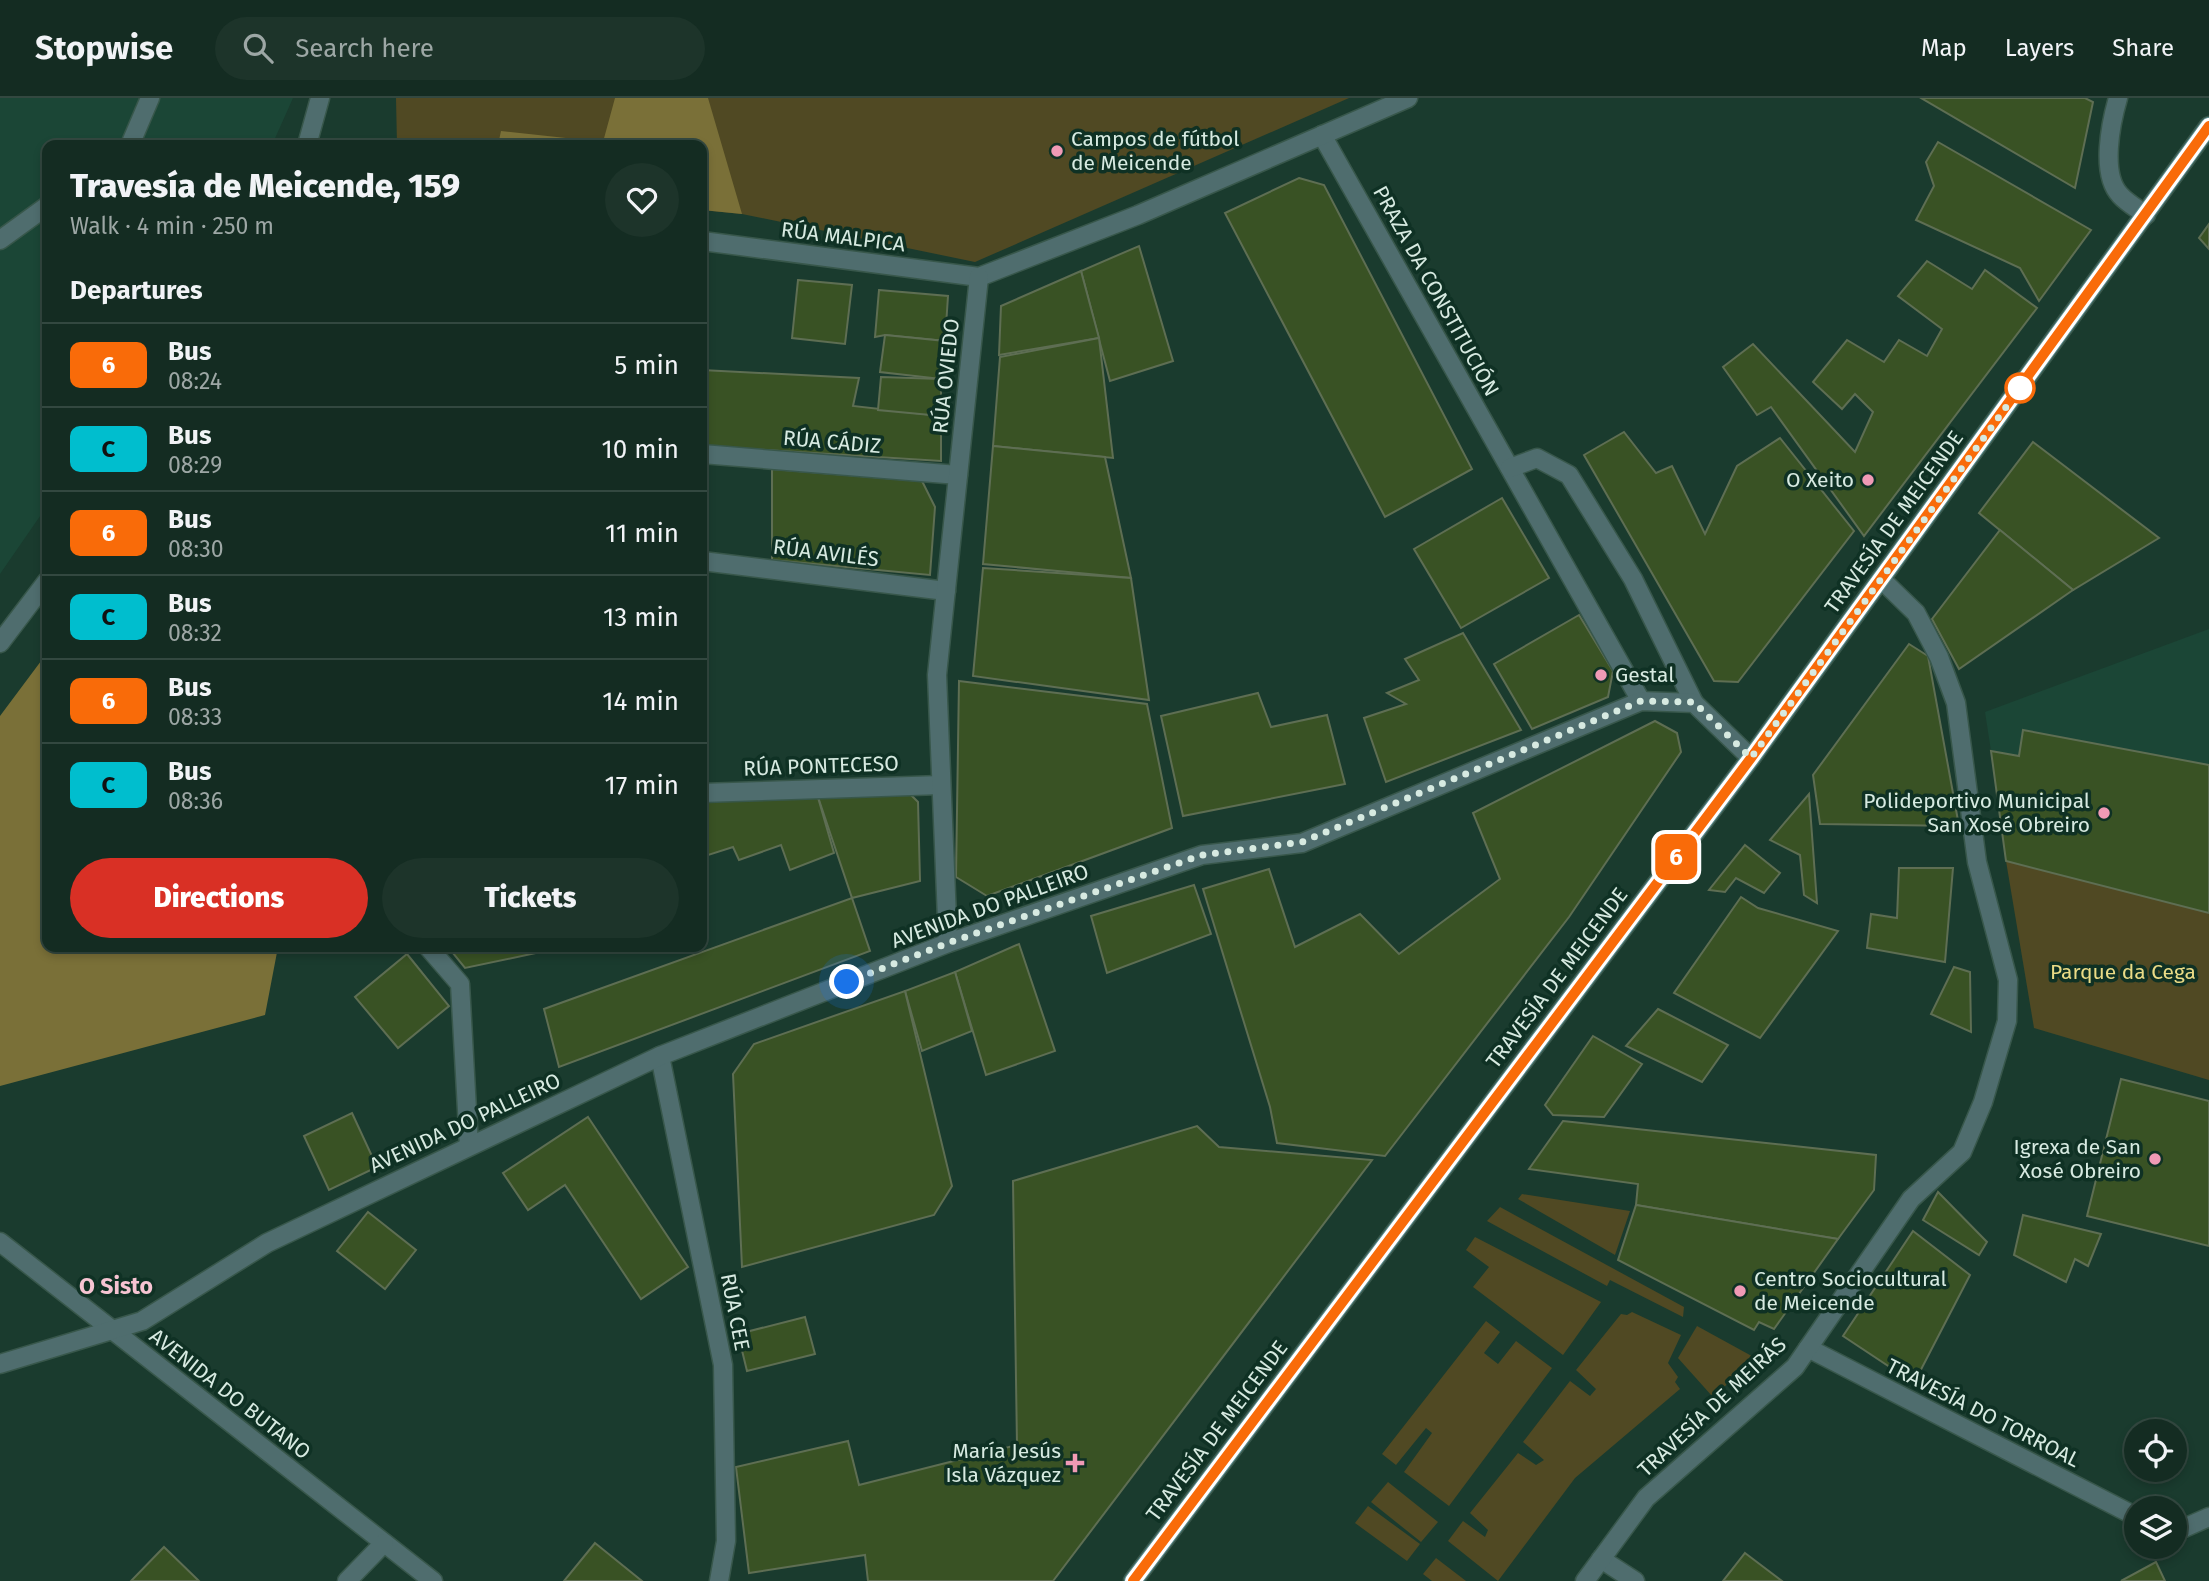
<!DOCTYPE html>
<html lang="en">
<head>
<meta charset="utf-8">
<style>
	:root { --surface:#142c22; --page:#1d342a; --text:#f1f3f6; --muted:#9da7a5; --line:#334840; --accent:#d93025 }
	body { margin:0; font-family:"Fira Sans",sans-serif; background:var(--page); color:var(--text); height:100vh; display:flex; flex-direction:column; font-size:26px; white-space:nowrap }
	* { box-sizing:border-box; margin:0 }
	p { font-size:23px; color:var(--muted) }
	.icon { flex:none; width:38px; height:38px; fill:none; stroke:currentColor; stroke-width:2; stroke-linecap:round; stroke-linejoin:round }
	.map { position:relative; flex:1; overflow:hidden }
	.sheet { position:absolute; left:42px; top:42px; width:665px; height:812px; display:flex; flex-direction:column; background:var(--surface); border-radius:14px; box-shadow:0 4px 10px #0003,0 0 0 2px var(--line) }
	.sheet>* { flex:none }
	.badge { padding:0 14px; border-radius:10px; font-size:24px; line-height:46px }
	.controls { position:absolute; left:2124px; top:1321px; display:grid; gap:14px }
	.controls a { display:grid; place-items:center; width:63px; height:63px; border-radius:50%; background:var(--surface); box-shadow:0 4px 10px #0003,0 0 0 2px var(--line); font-size:35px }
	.you { position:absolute; width:35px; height:35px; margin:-18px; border:5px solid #fff; border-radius:50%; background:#1a73e8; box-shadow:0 0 0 10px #1a73e833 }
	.map>.badge { position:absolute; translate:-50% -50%; box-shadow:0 0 0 4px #fff }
	h2 { padding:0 28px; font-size:26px; line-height:63px }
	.round { display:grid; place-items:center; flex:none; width:74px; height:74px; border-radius:37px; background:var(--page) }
	.headline { display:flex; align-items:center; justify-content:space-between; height:119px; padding:0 28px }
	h1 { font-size:33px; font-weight:800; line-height:52px }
	.primary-button { display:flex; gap:14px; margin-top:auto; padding:14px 28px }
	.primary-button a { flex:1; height:80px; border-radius:42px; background:var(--accent); color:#fff; font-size:28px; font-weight:800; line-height:80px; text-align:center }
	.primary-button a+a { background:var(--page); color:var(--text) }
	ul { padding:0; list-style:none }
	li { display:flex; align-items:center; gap:21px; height:84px; padding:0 28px; border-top:2px solid var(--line) }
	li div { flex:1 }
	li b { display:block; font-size:26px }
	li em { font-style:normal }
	li .badge { min-width:77px; font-weight:700; text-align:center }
	header { display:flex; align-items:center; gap:42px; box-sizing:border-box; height:98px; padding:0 35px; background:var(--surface); border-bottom:2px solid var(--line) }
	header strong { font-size:33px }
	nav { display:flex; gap:38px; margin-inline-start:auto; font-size:24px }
	.search { width:490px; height:63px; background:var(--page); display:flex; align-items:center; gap:18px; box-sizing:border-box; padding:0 24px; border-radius:38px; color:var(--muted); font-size:26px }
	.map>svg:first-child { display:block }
	.built { fill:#1b4636 }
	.green { fill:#504923 }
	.forest { fill:#7a7038 }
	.building { fill:#395224; stroke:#5e6e53; stroke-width:2 }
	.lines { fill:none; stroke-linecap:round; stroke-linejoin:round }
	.service-casing { stroke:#38574b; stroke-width:21 }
	.minor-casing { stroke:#38574b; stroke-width:21 }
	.secondary-casing { stroke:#38574b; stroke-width:21 }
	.service { stroke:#4f6d6e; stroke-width:18 }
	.minor { stroke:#4f6d6e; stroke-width:18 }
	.secondary { stroke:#5c8c8e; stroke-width:18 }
	.line-casing { stroke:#fff; stroke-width:16 }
	.line { stroke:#f96b09; stroke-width:10 }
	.walk { stroke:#d7eae1; stroke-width:7; stroke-dasharray:0 12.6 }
	.poi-dot { fill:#f09ab5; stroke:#0f3124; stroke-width:2.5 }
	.stop-dot { fill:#fff; stroke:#f96b09; stroke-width:3.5 }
	.labels { text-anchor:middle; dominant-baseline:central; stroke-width:7; stroke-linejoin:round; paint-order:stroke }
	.poi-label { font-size:21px; fill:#d7eae1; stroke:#0f3124; text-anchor:end }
	.street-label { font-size:21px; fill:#d7eae1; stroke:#0f3124 }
	.park-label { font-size:21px; fill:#eadb86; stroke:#0f3124 }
	.neighbourhood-label { font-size:23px; font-weight:bold; fill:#f6c4d2; stroke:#0f3124 }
</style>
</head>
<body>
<header>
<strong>Stopwise</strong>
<div class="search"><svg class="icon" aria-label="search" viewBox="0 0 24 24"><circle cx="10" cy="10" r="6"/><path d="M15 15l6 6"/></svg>Search here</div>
<nav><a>Map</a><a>Layers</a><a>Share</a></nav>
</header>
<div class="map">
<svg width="2209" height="1483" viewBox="0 0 2209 1483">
	<rect width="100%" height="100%" fill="#1a3b2e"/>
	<g class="built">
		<polygon points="0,0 293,0 272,47 47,47 47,408 0,476"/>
		<polygon points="2209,531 2209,667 2024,632 2019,658 1991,653 1985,614"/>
	</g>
	<g class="green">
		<polygon points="396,0 1349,0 975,164 742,116 702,112 702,47 397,47"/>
		<polygon points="2006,763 2209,815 2209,982 2034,930"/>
		<polygon points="1522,1096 1630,1113 1615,1157 1518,1101"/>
		<polygon points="1500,1109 1684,1209 1683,1219 1610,1182 1607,1188 1487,1123"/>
		<polygon points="1475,1139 1601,1204 1563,1257 1473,1189 1489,1169 1466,1152"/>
		<polygon points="1632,1214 1681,1237 1668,1265 1678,1279 1675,1284 1680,1291 1575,1380 1498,1483 1448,1443 1463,1423 1485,1439 1488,1432 1470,1415 1518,1355 1536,1367 1544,1362 1523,1344 1570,1283 1590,1298 1596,1291 1576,1272 1621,1216 1627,1217"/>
		<polygon points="1486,1223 1500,1234 1484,1255 1498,1266 1516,1243 1552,1270 1449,1408 1404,1374 1432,1335 1426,1330 1396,1367 1382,1356"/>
		<polygon points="1697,1228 1759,1262 1712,1298 1678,1260"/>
		<polygon points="1388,1384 1438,1424 1421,1444 1371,1404"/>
		<polygon points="1368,1408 1420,1446 1407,1463 1355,1425"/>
		<polygon points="1436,1460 1466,1483 1432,1483 1423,1476"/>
	</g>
	<g class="forest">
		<polygon points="615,0 708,0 742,116 702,112 702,47 498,47 501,33 603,44"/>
		<polygon points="47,555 47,849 278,849 265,917 0,988 0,618"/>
	</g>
	<g class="building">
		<polygon points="1921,0 2085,0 2093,4 2075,90"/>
		<polygon points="1938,44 2091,132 2039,203 2020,170 1916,122 1934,88 1926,64"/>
		<polygon points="1299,80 1324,87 1472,371 1385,419 1225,115"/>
		<polygon points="2209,126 2209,151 2199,140"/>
		<polygon points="1139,148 1173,263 1110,283 1081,173"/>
		<polygon points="1927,163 1972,191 1985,172 2037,210 1864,438 1771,309 1757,317 1723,269 1753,246 1855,354 1873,314 1855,296 1842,311 1813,284 1847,242 1884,264 1899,242 1927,258 1942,231 1898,198"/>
		<polygon points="1081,173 1099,240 999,257 1001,208"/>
		<polygon points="798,182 852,187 845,246 792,240"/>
		<polygon points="879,192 948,198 945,243 885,237 875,239"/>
		<polygon points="885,237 945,243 941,281 880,274"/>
		<polygon points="1099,240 1113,360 993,348 1000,259"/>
		<polygon points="702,272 859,280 853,308 941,318 941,363 702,348"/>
		<polygon points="881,279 941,281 941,318 878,312"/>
		<polygon points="1624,334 1656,375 1672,368 1705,436 1737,368 1780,340 1854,433 1738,584 1714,583 1584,357"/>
		<polygon points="2033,344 2159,440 2073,492 1979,415"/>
		<polygon points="993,348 1105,359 1131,480 983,466"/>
		<polygon points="772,371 922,383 935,409 930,477 772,462"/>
		<polygon points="1502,400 1549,480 1461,530 1414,451"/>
		<polygon points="2000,432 2073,492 1959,571 1932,521"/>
		<polygon points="983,470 1131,480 1149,602 973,578"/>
		<polygon points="1579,517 1613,573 1608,599 1532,631 1494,566"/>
		<polygon points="1463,535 1521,632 1386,684 1364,620 1406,606 1387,595 1419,582 1405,561"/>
		<polygon points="1909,546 1928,558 1959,728 1820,726 1813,677"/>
		<polygon points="959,583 1147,606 1172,730 987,798 956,779"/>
		<polygon points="1258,595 1271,629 1327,617 1345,686 1183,718 1161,618"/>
		<polygon points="1655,623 1677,635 1681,654 1569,819 1385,1058 1277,1045 1270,1009 1203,791 1269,771 1295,849 1360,816 1399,856 1500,781 1473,715"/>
		<polygon points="2023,632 2209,667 2209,815 2006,763 1991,653 2019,658"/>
		<polygon points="907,693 918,704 920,783 852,800 817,696"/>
		<polygon points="817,696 834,755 790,772 781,747 739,762 733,749 702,759 702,702"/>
		<polygon points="1809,696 1817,805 1804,797 1800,757 1770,742"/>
		<polygon points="1745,747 1780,775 1764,795 1736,780 1725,794 1709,792"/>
		<polygon points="1899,770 1953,770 1945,864 1867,850 1871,816 1897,820"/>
		<polygon points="1194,787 1211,836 1107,875 1091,818"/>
		<polygon points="1741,799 1758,810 1838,833 1760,940 1674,895"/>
		<polygon points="852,800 870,853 559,969 544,911"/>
		<polygon points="1019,846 1055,953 986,977 955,874"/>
		<polygon points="448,849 535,849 536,855 465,870"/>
		<polygon points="407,856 449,908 398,950 355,899"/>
		<polygon points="1954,869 1970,874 1971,934 1931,916"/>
		<polygon points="955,874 972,933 922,953 905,893"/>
		<polygon points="905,893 952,1088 934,1117 742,1169 733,976 754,946"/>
		<polygon points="1658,911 1728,947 1702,984 1626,948"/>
		<polygon points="1593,938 1642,966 1604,1019 1553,1017 1545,1007"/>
		<polygon points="2121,981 2209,1003 2209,1148 2087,1118"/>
		<polygon points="352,1015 377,1069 329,1092 304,1038"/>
		<polygon points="588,1019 688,1169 641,1201 565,1087 528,1112 503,1075"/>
		<polygon points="1563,1023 1876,1057 1874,1092 1838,1141 1636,1107 1638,1086 1529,1071"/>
		<polygon points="1197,1028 1219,1049 1372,1062 1053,1483 868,1483 865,1457 749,1475 736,1369 848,1343 859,1387 1017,1347 1013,1083"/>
		<polygon points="1938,1094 1987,1144 1979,1157 1923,1122"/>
		<polygon points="1636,1107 1838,1141 1774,1231 1759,1224 1754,1232 1618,1162"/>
		<polygon points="368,1114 416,1152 385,1191 337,1153"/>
		<polygon points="2023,1117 2101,1136 2088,1168 2075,1161 2066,1184 2014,1157"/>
		<polygon points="1913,1133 1970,1177 1914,1285 1843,1238"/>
		<polygon points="805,1219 815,1256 747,1273 738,1236"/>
		<polygon points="595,1445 642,1483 564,1483"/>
		<polygon points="164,1449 199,1483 131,1483"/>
		<polygon points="1745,1455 1782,1483 1723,1483"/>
		<polygon points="2156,1464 2165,1483 2121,1483"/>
	</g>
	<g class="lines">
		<defs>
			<g id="service">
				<polyline points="130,47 150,0"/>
				<polyline points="0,142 47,108"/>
			</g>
			<g id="minor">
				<path d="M2118,0C2111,24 2100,76 2120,97C2127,105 2138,111 2146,117"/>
				<polyline points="1322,37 1641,603"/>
				<polyline points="307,47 320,0"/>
				<polyline points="702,143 979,179 1138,117 1408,0"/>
				<polyline points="702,356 958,377"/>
				<polyline points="1510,370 1537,360 1569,377 1633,481 1694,605"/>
				<polyline points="702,463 946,493"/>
				<polyline points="0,545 47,483"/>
				<polyline points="702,695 941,687"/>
				<polyline points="948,845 937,577 979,179"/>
				<polyline points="428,849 460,886 469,1048"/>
				<polyline points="660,958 723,1267 726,1443 719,1483"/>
				<polyline points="0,1144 433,1483"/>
				<polyline points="1808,1250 2137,1419"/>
				<polyline points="0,1266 142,1223 267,1145 660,958 948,845 1202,757 1302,745 1641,603 1694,605 1751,660"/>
				<polyline points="2175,1434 2209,1419"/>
				<polyline points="1601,1461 1635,1483"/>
				<polyline points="347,1483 384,1445"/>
				<polyline points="1585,1483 1646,1400 1795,1269 1911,1101 1962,1054 1983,1004 2007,923 2008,882 1977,764 1956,605 1939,559 1916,515 1881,481"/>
			</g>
			<polyline id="secondary" points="1133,1483 1751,660 2209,28"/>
		</defs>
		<use href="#service" class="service-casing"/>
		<use href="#minor" class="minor-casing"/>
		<use href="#secondary" class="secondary-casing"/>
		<use href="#service" class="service"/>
		<use href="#minor" class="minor"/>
		<use href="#secondary" class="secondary"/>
	</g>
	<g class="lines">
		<defs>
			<polyline id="line" points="1133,1483 1751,660 2209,28"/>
		</defs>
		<use href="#line" class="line-casing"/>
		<use href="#line" class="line"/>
		<polyline class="walk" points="847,884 948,845 1202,757 1302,744 1641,603 1694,604 1751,660 2020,290"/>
	</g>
	<g class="poi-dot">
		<circle cx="1057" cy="53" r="7"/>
		<circle cx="1868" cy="382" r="7"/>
		<circle cx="1601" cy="577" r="7"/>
		<circle cx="2104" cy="715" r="7"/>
		<circle cx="2155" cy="1061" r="7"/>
		<circle cx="1740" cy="1193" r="7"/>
		<path d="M1071.5 1354.5h7v7h7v7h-7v7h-7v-7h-7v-7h7z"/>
	</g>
	<circle class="stop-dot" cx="2020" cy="290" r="14"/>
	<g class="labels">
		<g class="poi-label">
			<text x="1071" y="41" text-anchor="start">Campos de fútbol<tspan x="1071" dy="24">de Meicende</tspan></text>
			<text x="1854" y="382">O Xeito</text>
			<text x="1615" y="577" text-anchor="start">Gestal</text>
			<text x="2090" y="703">Polideportivo Municipal<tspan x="2090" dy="24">San Xosé Obreiro</tspan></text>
			<text x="2141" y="1049">Igrexa de San<tspan x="2141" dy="24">Xosé Obreiro</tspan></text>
			<text x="1754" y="1181" text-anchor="start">Centro Sociocultural<tspan x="1754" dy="24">de Meicende</tspan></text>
			<text x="1061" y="1353">María Jesús<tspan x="1061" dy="24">Isla Vázquez</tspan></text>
		</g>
		<g class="street-label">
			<text transform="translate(843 139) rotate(7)">RÚA MALPICA</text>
			<text transform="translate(1436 193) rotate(61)">PRAZA DA CONSTITUCIÓN</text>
			<text transform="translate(946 278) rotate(-84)">RÚA OVIEDO</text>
			<text transform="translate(832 344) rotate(5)">RÚA CÁDIZ</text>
			<text transform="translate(1894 424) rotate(-54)">TRAVESÍA DE MEICENDE</text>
			<text transform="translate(826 455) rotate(7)">RÚA AVILÉS</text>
			<text transform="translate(821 668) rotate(-2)">RÚA PONTECESO</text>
			<text transform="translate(990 808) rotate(-20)">AVENIDA DO PALLEIRO</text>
			<text transform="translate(1557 880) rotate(-53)">TRAVESÍA DE MEICENDE</text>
			<text transform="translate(465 1025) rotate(-25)">AVENIDA DO PALLEIRO</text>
			<text transform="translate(735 1214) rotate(79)">RÚA CEE</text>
			<text transform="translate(230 1296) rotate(38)">AVENIDA DO BUTANO</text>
			<text transform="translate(1712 1309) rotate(-43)">TRAVESÍA DE MEIRÁS</text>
			<text transform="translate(1983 1315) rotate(27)">TRAVESÍA DO TORROAL</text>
			<text transform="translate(1217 1333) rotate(-53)">TRAVESÍA DE MEICENDE</text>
		</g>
		<g class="park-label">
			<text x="2123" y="874">Parque da Cega</text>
		</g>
		<g class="neighbourhood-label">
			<text x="116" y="1188">O Sisto</text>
		</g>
	</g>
</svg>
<div class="controls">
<a><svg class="icon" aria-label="locate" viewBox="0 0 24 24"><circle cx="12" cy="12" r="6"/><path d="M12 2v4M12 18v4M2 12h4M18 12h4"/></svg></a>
<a><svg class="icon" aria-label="layers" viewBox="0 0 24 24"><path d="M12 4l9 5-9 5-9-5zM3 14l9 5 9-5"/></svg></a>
</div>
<div class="you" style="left:847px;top:884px"></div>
<b class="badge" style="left:1676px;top:759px;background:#f96b09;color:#fff">6</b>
<section class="sheet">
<div class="headline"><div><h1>Travesía de Meicende, 159</h1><p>Walk · 4 min · 250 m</p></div><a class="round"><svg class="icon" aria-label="heart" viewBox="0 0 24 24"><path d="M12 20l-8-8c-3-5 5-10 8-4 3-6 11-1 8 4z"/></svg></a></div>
<h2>Departures</h2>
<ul>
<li><span class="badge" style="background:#f96b09;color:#fff">6</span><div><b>Bus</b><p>08:24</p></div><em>5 min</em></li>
<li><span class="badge" style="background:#00bece;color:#111">C</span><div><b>Bus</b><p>08:29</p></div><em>10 min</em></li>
<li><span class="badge" style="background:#f96b09;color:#fff">6</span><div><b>Bus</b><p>08:30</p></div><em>11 min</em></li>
<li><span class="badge" style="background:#00bece;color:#111">C</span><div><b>Bus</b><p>08:32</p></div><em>13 min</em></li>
<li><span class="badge" style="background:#f96b09;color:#fff">6</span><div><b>Bus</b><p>08:33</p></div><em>14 min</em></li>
<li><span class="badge" style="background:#00bece;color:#111">C</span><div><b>Bus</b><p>08:36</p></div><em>17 min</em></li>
</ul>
<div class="primary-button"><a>Directions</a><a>Tickets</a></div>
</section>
</div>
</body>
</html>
